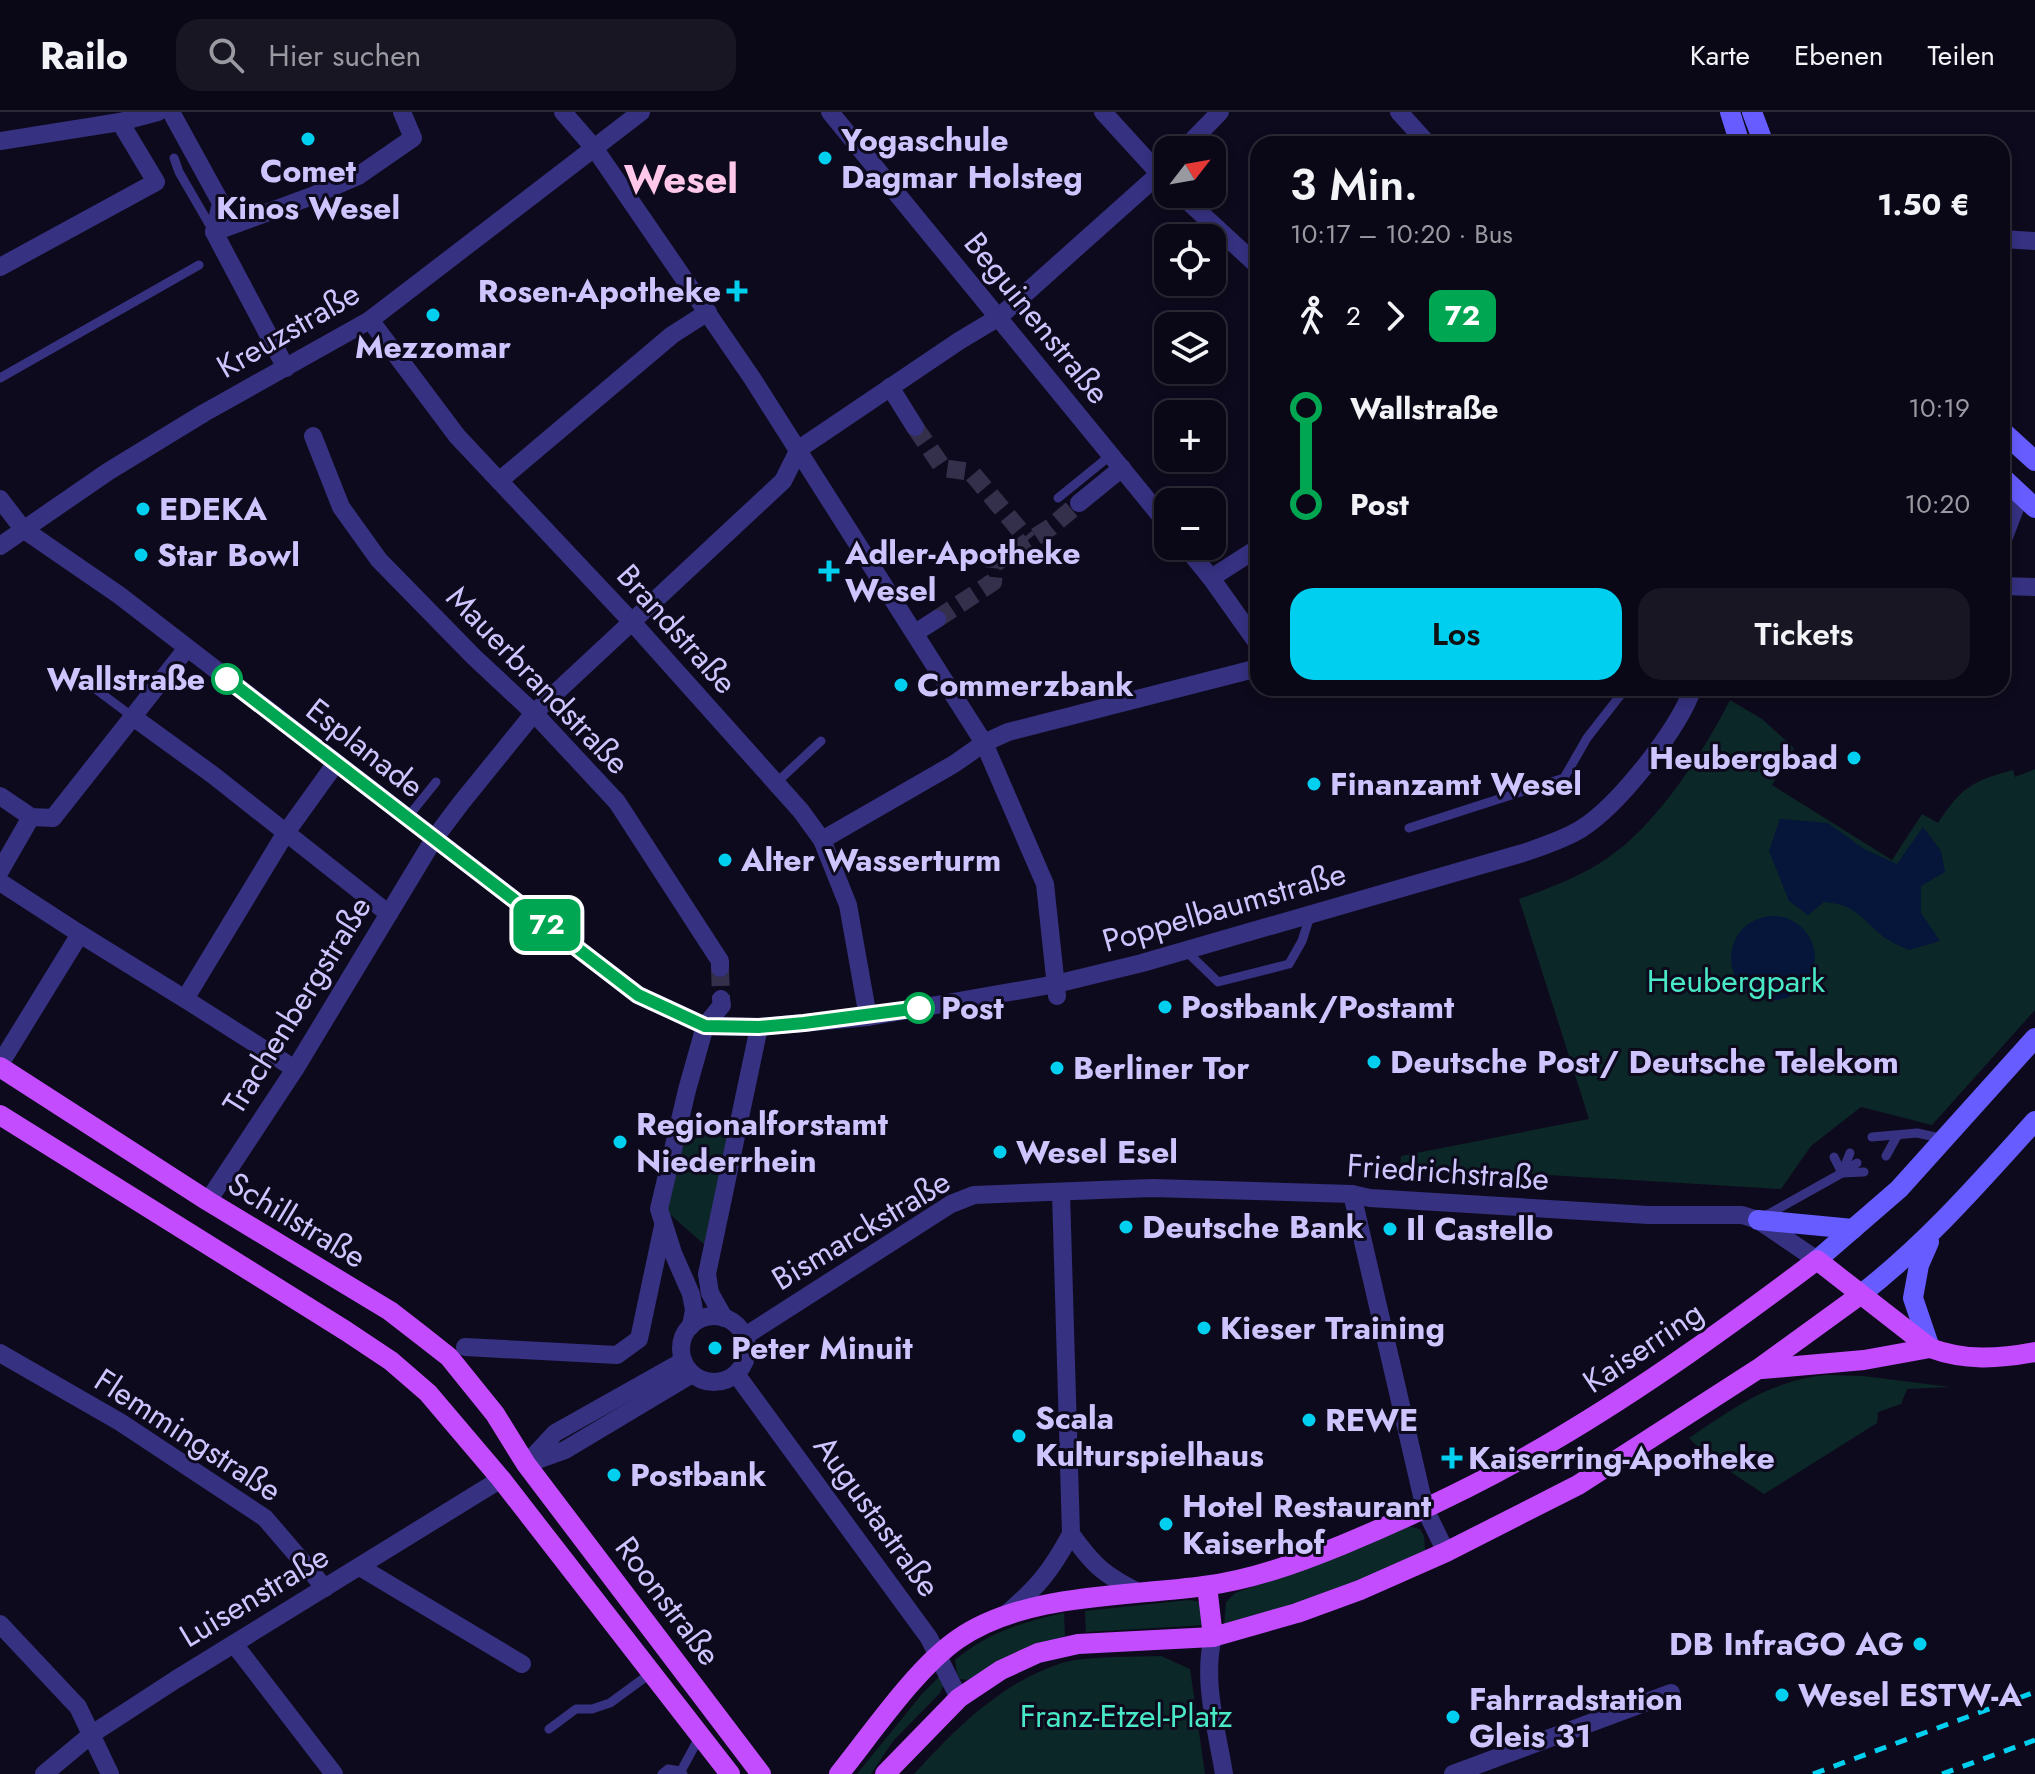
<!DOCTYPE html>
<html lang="de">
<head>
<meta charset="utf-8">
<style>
	:root { --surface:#0a0816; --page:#181623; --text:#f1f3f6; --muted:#999aa1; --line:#2a2935; --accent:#00cff0 }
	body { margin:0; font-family:Jost,sans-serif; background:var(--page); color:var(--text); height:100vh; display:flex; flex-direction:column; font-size:30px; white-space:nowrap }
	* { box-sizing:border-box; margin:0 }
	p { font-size:26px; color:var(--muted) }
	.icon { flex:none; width:44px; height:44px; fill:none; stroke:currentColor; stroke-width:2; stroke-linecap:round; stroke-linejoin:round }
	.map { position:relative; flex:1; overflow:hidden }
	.details { position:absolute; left:1250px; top:24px; width:760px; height:560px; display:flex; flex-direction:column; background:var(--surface); border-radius:24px; box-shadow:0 4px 12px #0003,0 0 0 2px var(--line) }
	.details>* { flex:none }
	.badge { padding:0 16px; border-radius:12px; font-size:28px; line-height:52px }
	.needle { width:52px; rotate:59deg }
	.fabs { position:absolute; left:1154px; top:24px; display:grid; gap:16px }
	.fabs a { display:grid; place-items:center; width:72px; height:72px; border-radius:16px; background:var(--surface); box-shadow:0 4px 12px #0003,0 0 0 2px var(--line); font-size:40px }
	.map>.badge { position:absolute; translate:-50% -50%; box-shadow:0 0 0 4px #fff }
	.legs { display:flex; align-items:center; gap:12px; height:88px; padding:0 40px; font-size:26px }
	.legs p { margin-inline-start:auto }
	.headline { display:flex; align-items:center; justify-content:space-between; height:136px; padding:0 40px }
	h1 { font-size:44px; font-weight:600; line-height:60px }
	.primary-button { display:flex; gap:16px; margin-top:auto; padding:16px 40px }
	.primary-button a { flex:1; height:92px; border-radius:24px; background:var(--accent); color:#111; font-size:32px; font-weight:600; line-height:92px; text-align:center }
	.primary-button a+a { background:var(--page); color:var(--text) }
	ul { padding:0 40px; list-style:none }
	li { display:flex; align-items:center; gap:28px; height:96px; font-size:30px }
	li i { display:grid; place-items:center; width:12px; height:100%; margin:0 10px; background:currentColor }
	li i::after { content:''; width:20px; height:20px; margin:-10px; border:6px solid; border-radius:50%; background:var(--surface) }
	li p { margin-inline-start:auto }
	li:first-child i { background:linear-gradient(#0000 50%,currentColor 0) }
	li:last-child i { background:linear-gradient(currentColor 50%,#0000 0) }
	header { display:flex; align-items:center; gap:48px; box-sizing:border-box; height:112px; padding:0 40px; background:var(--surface); border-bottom:2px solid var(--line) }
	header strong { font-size:38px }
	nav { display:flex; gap:44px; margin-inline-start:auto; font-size:28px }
	.search { width:560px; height:72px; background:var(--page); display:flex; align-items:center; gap:20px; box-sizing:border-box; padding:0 28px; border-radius:24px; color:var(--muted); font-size:30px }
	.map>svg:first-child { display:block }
	.green { fill:#0c2727 }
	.water { fill:#05163a }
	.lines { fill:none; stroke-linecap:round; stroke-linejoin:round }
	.street-tunnel { stroke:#342f4a; stroke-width:18; stroke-dasharray:18 9; stroke-linecap:butt }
	.lane { stroke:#363180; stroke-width:9 }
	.street { stroke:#363180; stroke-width:18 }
	.secondary { stroke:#665cff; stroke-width:20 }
	.primary { stroke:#c34cff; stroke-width:20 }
	.rail { stroke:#00cff0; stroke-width:5; stroke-dasharray:12 10; stroke-linecap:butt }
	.line-1-casing { stroke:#fff; stroke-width:18 }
	.line-1 { stroke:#00a651; stroke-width:12 }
	.poi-dot { fill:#00cff0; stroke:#0e0a1d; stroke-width:3 }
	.stop-1-dot { fill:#fff; stroke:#00a651; stroke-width:4 }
	.labels { text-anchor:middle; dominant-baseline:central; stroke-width:6; stroke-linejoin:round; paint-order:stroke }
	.poi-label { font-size:32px; font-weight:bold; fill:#cec5ff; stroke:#0e0a1d; text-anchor:start }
	.street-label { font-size:32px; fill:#cec5ff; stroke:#0e0a1d }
	.stop-label { font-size:32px; font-weight:bold; fill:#cec5ff; stroke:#0e0a1d; text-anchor:end }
	.park-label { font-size:32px; fill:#49e8c6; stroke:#0e0a1d }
	.district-label { font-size:40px; font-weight:bold; fill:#ffc7e9; stroke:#0e0a1d }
</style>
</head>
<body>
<header>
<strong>Railo</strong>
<div class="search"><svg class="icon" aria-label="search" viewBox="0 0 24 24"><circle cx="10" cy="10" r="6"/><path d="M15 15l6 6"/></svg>Hier suchen</div>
<nav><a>Karte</a><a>Ebenen</a><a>Teilen</a></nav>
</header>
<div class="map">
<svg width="2035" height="1662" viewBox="0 0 2035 1662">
	<rect width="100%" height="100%" fill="#0e0a1d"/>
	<g class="green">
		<path d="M1730,588L1762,607L1794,636L1772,673L1892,748L1922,702L1938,711C1962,675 1972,669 2013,658L2015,665L2035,657V898L1932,1013L1861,995L1811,1034L1781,1077L1400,1054L1401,1044L1589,1007L1519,787C1550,776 1582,764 1609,745C1658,711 1703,641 1730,588Z"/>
		<polygon points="686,1005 721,1013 729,1023 705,1133 665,1098"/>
		<path d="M1826,1263L1863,1264L1950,1275L1907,1277L1901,1292L1878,1300L1877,1311L1764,1382L1708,1345L1689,1326C1735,1295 1770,1269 1826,1263Z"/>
		<polygon points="1406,1414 1420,1417 1424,1424 1425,1439 1347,1477 1224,1512 1226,1490 1235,1481 1309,1455"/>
		<polygon points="1189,1488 1201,1490 1205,1513 1086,1520 1085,1499"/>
		<path d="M1064,1501L1065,1524L1043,1531L968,1568L960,1567L957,1561L955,1548C988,1520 1023,1510 1064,1501Z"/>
		<path d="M1161,1544L1190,1557L1205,1662H914C955,1617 1002,1570 1062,1551C1085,1544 1135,1545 1161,1544Z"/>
		<polygon points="943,1561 944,1572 940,1581 893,1629 871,1662 857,1662 922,1582"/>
	</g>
	<g class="water">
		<path d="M1780,707L1828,711L1864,737L1897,752L1923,715L1941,739L1945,760L1921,774V801L1940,829L1909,838C1900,834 1888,829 1880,822C1860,804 1853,792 1824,790L1808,803L1789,789L1769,739Z"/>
		<circle cx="1773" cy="846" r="42"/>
	</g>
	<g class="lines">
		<g class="street-tunnel">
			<polyline points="915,315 943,356 971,360 1028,428"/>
			<polyline points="937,507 993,470 995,451 1051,415 1079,391"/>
			<polyline points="720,856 721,887"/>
		</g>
		<g class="lane">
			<polyline points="174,46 179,60 212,117"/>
			<polyline points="0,266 199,153"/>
			<polyline points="1058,386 1111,343"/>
			<polyline points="78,564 133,605"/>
			<polyline points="776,671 821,629"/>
			<polyline points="407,706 436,670"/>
			<polyline points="1409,716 1564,666 1587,626 1626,576"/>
			<polyline points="1186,839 1218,870 1289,852 1302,829 1311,801"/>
			<polyline points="1872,1025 1917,1021 1945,1027"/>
			<polyline points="1850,1041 1842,1061 1857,1051"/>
			<polyline points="1886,1044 1897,1024"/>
			<polyline points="1834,1045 1842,1061 1864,1060"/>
			<polyline points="1765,1104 1842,1061"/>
			<polyline points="549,1617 576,1597 592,1597 610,1591 651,1561"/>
			<polyline points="662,1662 668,1657 681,1659"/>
			<polyline points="683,1662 681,1659 700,1624"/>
		</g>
		<g class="street">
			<polyline points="171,0 221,91 214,120 286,256"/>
			<polyline points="563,0 595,37 752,266 984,631 1045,772 1057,884"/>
			<polyline points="830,0 1168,413"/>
			<polyline points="1103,0 1166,69"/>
			<polyline points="1399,0 1428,32"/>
			<polyline points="0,29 120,10 158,0"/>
			<polyline points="1183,38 1220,0"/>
			<polyline points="1180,82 1258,154"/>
			<polyline points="214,120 312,84 358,64 413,26 402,0"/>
			<polyline points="2002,127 2035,129"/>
			<polyline points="0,155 156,70 120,10"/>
			<polyline points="370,208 457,324 632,510 801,699 822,728 848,793 868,905"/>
			<polyline points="890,275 915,315"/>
			<polyline points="313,324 341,395 379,448 474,545 534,601 617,690 720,849 720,856"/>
			<polyline points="499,369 672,223 708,200"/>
			<path d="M0,387L23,417L119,483L638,883L705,914L759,915L868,905L1056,872L1142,851L1523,741C1543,734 1563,728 1581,717C1619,693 1678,618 1693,576"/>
			<polyline points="1079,391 1122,356"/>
			<polyline points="2002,430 2020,383"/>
			<polyline points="0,434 109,359 204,301 370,208 641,0"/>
			<polyline points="1185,434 1211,466 1258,532"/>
			<polyline points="1211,466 1258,436"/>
			<polyline points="2002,474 2035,475"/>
			<polyline points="915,521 937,507"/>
			<polyline points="133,605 213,663 389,802"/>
			<polyline points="0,684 31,705 53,706 187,536"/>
			<polyline points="822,728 954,652 984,631 1008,620 1258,556"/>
			<polyline points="0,759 31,705"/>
			<polyline points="0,770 80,822 0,952"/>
			<polyline points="80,822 185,887 285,722 336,651"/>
			<polyline points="185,887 295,957"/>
			<polyline points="1352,1082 1425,1397 1446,1440"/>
			<polyline points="208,1089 295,957 434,727 461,691 534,601 783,369 799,337 959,229 999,205 1168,54"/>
			<circle cx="714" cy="1237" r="33"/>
			<polyline points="724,1206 710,1181 707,1162 759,915"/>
			<polyline points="691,1214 694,1198 691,1182 673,1141 659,1097 687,978 705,914 722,893 721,887"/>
			<polyline points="745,1224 951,1092 974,1083 1152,1076 1352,1082 1370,1086 1648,1103 1742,1103 1758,1108 1817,1148"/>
			<polyline points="465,1235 617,1243 639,1227 663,1114"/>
			<polyline points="0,1241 120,1310 265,1406 325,1476"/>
			<polyline points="736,1262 929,1526 959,1586"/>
			<polyline points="529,1349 555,1321 683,1249"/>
			<polyline points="526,1352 565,1338 692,1262"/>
			<path d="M1071,1422C1094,1454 1104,1463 1140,1481"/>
			<polyline points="360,1455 522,1552"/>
			<path d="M1005,1503C1038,1475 1051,1459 1071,1422L1061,1080"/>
			<polyline points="0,1512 78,1595 110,1662"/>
			<path d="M1213,1525C1202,1569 1217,1618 1224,1662"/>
			<polyline points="234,1532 334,1662"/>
			<polyline points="44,1662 92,1622 175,1568 501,1367"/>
			<polyline points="1453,1662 1671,1581"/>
		</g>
		<g class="secondary">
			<polyline points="1730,0 1740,32"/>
			<polyline points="1752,0 1764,32"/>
			<polyline points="2002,319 2035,349"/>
			<polyline points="2002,365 2035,396"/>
			<polyline points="1758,1108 1853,1117"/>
			<polyline points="1929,1130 1919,1153 1913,1186 1930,1236"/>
			<polyline points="1817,1148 1899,1077 2035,926"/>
			<path d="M1860,1183C1926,1132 1979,1071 2035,1009"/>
		</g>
		<g class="primary">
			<polyline points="0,955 208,1089 390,1199 421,1223 449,1245 495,1302 526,1352 761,1662"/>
			<polyline points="0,1003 346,1219 391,1249 428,1281 501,1367 730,1662"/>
			<polyline points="1762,1257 1864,1248 1930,1236"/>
			<polyline points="1207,1474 1213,1525"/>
			<path d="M839,1662C872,1621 916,1556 958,1527C1024,1481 1126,1485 1204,1474C1251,1468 1298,1451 1342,1433C1414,1403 1486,1369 1553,1329C1645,1275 1732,1212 1817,1148L1930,1236C1965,1249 1998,1247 2035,1240"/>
			<polyline points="885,1662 959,1586 1001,1558 1038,1541 1078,1532 1213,1525 1297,1501 1360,1478 1446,1440 1578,1373 1758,1257 1860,1183"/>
		</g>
		<g class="rail">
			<polyline points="1813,1662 2035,1580"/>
			<polyline points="1942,1662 2035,1628"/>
		</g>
	</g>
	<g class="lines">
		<defs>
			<polyline id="line-1" points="227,567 638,883 705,914 759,915 804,911 919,896"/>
		</defs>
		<use href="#line-1" class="line-1-casing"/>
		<use href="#line-1" class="line-1"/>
	</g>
	<g class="poi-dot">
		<circle cx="308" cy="27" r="8"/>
		<circle cx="825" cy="46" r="8"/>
		<path d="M733 167h8v8h8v8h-8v8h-8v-8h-8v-8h8z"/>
		<circle cx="433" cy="203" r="8"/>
		<circle cx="143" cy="397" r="8"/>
		<circle cx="141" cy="443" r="8"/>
		<path d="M825 447h8v8h8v8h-8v8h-8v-8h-8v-8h8z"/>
		<circle cx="901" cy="573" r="8"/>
		<circle cx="1854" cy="646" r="8"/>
		<circle cx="1314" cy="672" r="8"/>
		<circle cx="725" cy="748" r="8"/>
		<circle cx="1165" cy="895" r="8"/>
		<circle cx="1374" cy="950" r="8"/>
		<circle cx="1057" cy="956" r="8"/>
		<circle cx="620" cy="1030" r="8"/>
		<circle cx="1000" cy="1040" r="8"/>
		<circle cx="1126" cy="1115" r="8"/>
		<circle cx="1390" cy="1117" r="8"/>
		<circle cx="1204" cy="1216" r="8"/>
		<circle cx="715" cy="1236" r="8"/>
		<circle cx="1309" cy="1308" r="8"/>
		<circle cx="1019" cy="1324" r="8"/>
		<path d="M1448 1334h8v8h8v8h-8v8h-8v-8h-8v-8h8z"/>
		<circle cx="614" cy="1363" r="8"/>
		<circle cx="1166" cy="1412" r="8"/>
		<circle cx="1920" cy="1532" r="8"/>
		<circle cx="1782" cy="1583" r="8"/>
		<circle cx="1453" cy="1605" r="8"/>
	</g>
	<g class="stop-1-dot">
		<circle cx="227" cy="567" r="14"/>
		<circle cx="919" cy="896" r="14"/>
	</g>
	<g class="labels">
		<g class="poi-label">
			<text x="841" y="28">Yogaschule<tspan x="841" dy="37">Dagmar Holsteg</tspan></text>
			<text x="308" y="59" text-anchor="middle">Comet<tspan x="308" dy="37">Kinos Wesel</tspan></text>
			<text x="721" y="179" text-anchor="end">Rosen-Apotheke</text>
			<text x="433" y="235" text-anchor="middle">Mezzomar</text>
			<text x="159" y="397">EDEKA</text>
			<text x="845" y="441">Adler-Apotheke<tspan x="845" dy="37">Wesel</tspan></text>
			<text x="157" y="443">Star Bowl</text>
			<text x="917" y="573">Commerzbank</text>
			<text x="1838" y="646" text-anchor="end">Heubergbad</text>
			<text x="1330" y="672">Finanzamt Wesel</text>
			<text x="741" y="748">Alter Wasserturm</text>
			<text x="1181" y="895">Postbank/Postamt</text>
			<text x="1390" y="950">Deutsche Post/ Deutsche Telekom</text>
			<text x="1073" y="956">Berliner Tor</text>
			<text x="636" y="1012">Regionalforstamt<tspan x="636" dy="37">Niederrhein</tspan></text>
			<text x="1016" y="1040">Wesel Esel</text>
			<text x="1142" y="1115">Deutsche Bank</text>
			<text x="1406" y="1117">Il Castello</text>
			<text x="1220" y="1216">Kieser Training</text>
			<text x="731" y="1236">Peter Minuit</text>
			<text x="1035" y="1306">Scala<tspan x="1035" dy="37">Kulturspielhaus</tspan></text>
			<text x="1325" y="1308">REWE</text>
			<text x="1468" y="1346">Kaiserring-Apotheke</text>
			<text x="630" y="1363">Postbank</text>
			<text x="1182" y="1394">Hotel Restaurant<tspan x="1182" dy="37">Kaiserhof</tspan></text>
			<text x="1904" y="1532" text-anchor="end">DB InfraGO AG</text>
			<text x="1798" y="1583">Wesel ESTW-A</text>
			<text x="1469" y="1587">Fahrradstation<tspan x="1469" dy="37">Gleis 31</tspan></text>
		</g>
		<g class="street-label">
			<text transform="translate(1037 206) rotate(51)">Beguinenstraße</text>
			<text transform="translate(288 218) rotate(-30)">Kreuzstraße</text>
			<text transform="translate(677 517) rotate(48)">Brandstraße</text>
			<text transform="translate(538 568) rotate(46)">Mauerbrandstraße</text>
			<text transform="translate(365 636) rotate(38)">Esplanade</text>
			<text transform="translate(1224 795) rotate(-16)">Poppelbaumstraße</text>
			<text transform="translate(297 893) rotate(-58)">Trachenbergstraße</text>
			<text transform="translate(1448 1060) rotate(4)">Friedrichstraße</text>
			<text transform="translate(297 1108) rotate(31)">Schillstraße</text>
			<text transform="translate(861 1118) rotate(-31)">Bismarckstraße</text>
			<text transform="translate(1643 1235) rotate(-34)">Kaiserring</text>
			<text transform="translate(188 1323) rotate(33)">Flemmingstraße</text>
			<text transform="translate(877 1404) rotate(54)">Augustastraße</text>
			<text transform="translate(254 1484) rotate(-31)">Luisenstraße</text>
			<text transform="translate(668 1489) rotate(53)">Roonstraße</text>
		</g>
		<g class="stop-label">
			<text x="205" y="567">Wallstraße</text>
			<text x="941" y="896" text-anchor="start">Post</text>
		</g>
		<g class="park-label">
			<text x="1736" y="869">Heubergpark</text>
			<text x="1126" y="1604">Franz-Etzel-Platz</text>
		</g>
		<g class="district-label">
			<text x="681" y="67">Wesel</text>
		</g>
	</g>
</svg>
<div class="fabs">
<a><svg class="needle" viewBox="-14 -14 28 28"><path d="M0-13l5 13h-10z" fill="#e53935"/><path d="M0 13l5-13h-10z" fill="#999aa1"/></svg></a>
<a><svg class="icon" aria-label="locate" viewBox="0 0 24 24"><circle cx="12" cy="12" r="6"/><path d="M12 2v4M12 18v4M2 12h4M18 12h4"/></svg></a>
<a><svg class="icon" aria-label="layers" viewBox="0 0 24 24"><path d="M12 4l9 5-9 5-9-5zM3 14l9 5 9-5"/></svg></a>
<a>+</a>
<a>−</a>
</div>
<b class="badge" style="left:547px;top:813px;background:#00a651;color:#fff">72</b>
<section class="details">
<div class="headline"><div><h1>3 Min.</h1><p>10:17 – 10:20 · Bus</p></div><b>1.50 €</b></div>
<div class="legs"><svg class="icon" aria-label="walk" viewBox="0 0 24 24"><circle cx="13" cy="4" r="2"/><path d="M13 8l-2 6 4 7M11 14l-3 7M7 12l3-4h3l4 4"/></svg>2<svg class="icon" aria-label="forward" viewBox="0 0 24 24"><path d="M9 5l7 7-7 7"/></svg><b class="badge" style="background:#00a651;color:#fff">72</b></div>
<ul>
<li><i style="color:#00a651"></i><b>Wallstraße</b><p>10:19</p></li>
<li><i style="color:#00a651"></i><b>Post</b><p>10:20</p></li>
</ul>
<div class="primary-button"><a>Los</a><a>Tickets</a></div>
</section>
</div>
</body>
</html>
